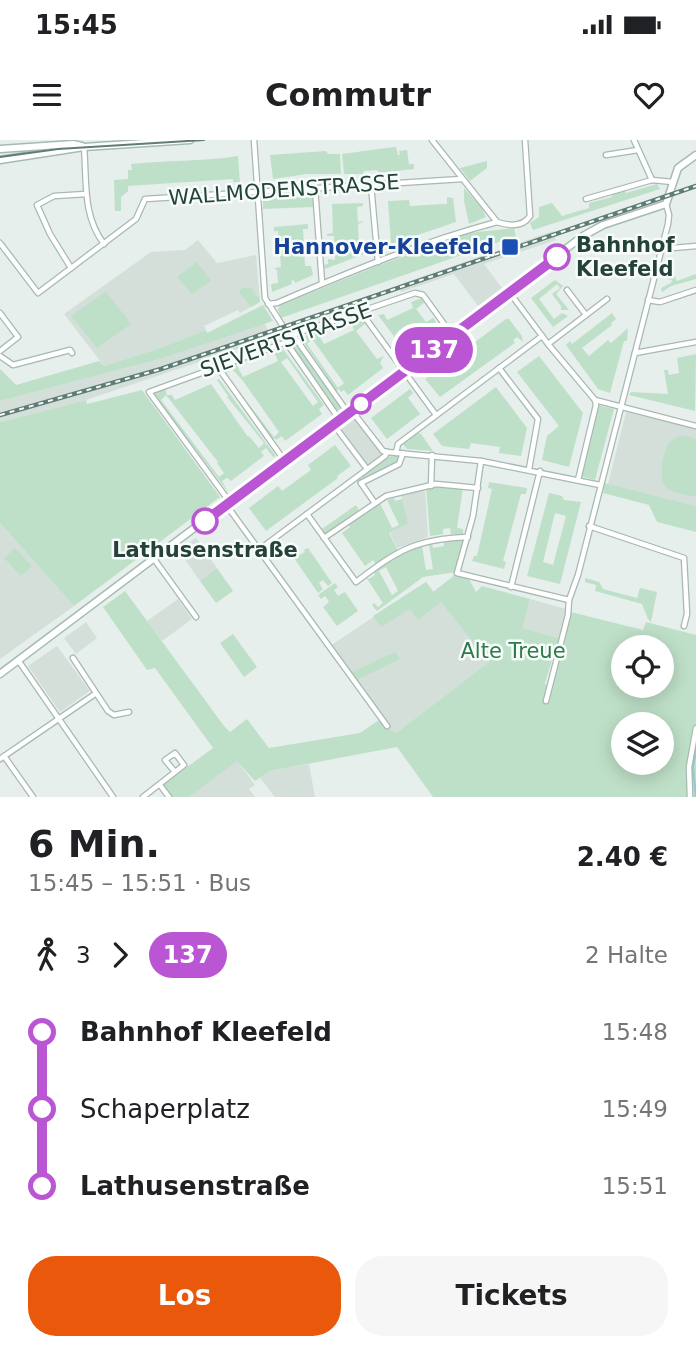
<!DOCTYPE html>
<html lang="de">
<head>
<meta charset="utf-8">
<style>
	:root { --surface:#fff; --page:#f6f6f6; --text:#202124; --muted:#757577; --accent:#ea580c }
	body { margin:0; font-family:"DejaVu Sans",sans-serif; background:var(--page); color:var(--text); height:100vh; display:flex; flex-direction:column; font-size:26px; white-space:nowrap }
	* { box-sizing:border-box; margin:0 }
	p { font-size:23px; color:var(--muted) }
	.icon { flex:none; width:38px; height:38px; fill:none; stroke:currentColor; stroke-width:2; stroke-linecap:round; stroke-linejoin:round }
	.map { position:relative; height:657px; overflow:hidden }
	.drawer { display:flex; flex-direction:column; background:var(--surface); flex:1 }
	.drawer>* { flex:none }
	.badge { padding:0 14px; border-radius:23px; font-size:24px; line-height:46px }
	.controls { position:absolute; left:611px; top:495px; display:grid; gap:14px }
	.controls a { display:grid; place-items:center; width:63px; height:63px; border-radius:50%; background:var(--surface); box-shadow:0 4px 18px #0003; font-size:35px }
	.map>.badge { position:absolute; translate:-50% -50%; box-shadow:0 0 0 4px #fff }
	.legs { display:flex; align-items:center; gap:10px; height:77px; padding:0 28px; font-size:23px }
	.legs p { margin-inline-start:auto }
	.overview { display:flex; align-items:center; justify-content:space-between; height:119px; padding:0 28px }
	h1 { font-size:38px; font-weight:800; line-height:52px }
	.primary-button { display:flex; gap:14px; margin-top:auto; padding:14px 28px }
	.primary-button a { flex:1; height:80px; border-radius:28px; background:var(--accent); color:#fff; font-size:28px; font-weight:800; line-height:80px; text-align:center }
	.primary-button a+a { background:var(--page); color:var(--text) }
	ul { padding:0 28px; list-style:none }
	li { display:flex; align-items:center; gap:24px; height:77px; font-size:26px }
	li i { display:grid; place-items:center; width:10px; height:100%; margin:0 9px; background:currentColor }
	li i::after { content:''; width:18px; height:18px; margin:-9px; border:5px solid; border-radius:50%; background:var(--surface) }
	li p { margin-inline-start:auto }
	li:first-child i { background:linear-gradient(#0000 50%,currentColor 0) }
	li:last-child i { background:linear-gradient(currentColor 50%,#0000 0) }
	.status { display:flex; justify-content:space-between; align-items:center; height:49px; padding:0 35px; background:var(--surface); direction:ltr }
	.status svg { height:19px; fill:currentColor }
	header { display:flex; justify-content:space-between; align-items:center; height:91px; padding:0 28px; background:var(--surface); font-size:32px; font-weight:800 }
	.map>svg:first-child { display:block }
	.built { fill:#d4dfda }
	.green { fill:#bfe0c8; fill-rule:evenodd }
	.lines { fill:none; stroke-linecap:round; stroke-linejoin:round }
	.stream { stroke:#8ec9d4; stroke-width:2 }
	.street-casing { stroke:#a8b8b2; stroke-width:7 }
	.secondary-casing { stroke:#a4bbb3; stroke-width:9 }
	.street { stroke:#fff; stroke-width:4.5 }
	.secondary { stroke:#fff; stroke-width:6 }
	.tram { stroke:#5f7d75; stroke-width:2 }
	.rail-casing { stroke:#5f7d75; stroke-width:4.5 }
	.rail { stroke:#f7fbf9; stroke-width:2; stroke-dasharray:5; stroke-linecap:butt }
	.line-1-casing { stroke:#fff; stroke-width:16 }
	.line-1 { stroke:#ba55d3; stroke-width:10 }
	.transit-dot { fill:#1a4fb4; stroke:#f7fbf9; stroke-width:2.5 }
	.stop-1-dot { fill:#fff; stroke:#ba55d3; stroke-width:3.5 }
	.labels { text-anchor:middle; dominant-baseline:central; stroke-width:5; stroke-linejoin:round; paint-order:stroke }
	.street-label { font-size:21px; fill:#24423a; stroke:#f7fbf9 }
	.stop-label { font-size:21px; font-weight:bold; fill:#24423a; stroke:#f7fbf9; text-anchor:start }
	.transit-label { font-size:21px; font-weight:bold; fill:#164399; stroke:#f7fbf9; text-anchor:end }
	.park-label { font-size:21px; fill:#2d7a4b; stroke:#f7fbf9 }
</style>
</head>
<body>
<div class="status"><b>15:45</b><svg viewBox="0 0 49 12"><path d="M0 12V9h3v3zM5 12V6h3v6zM10 12V3h3v9zM15 12V0h3v12zM26 1h20v11H26zM47 4h2v5h-2z"/></svg></div>
<header><svg class="icon" aria-label="menu" viewBox="0 0 24 24"><path d="M4 6h16M4 12h16M4 18h16"/></svg>Commutr<svg class="icon" aria-label="heart" viewBox="0 0 24 24"><path d="M12 20l-8-8c-3-5 5-10 8-4 3-6 11-1 8 4z"/></svg></header>
<div class="map">
<svg width="696" height="657" viewBox="0 0 696 657">
	<rect width="100%" height="100%" fill="#e6efeb"/>
	<g class="built">
		<polygon points="553,91 556,100 484,124 502,148 478,166 454,134 401,152 398,145"/>
		<polygon points="198,100 217,123 256,115 260,162 240,173 238,170 204,186 206,190 163,207 104,226 64,174 151,112 185,110"/>
		<polygon points="265,183 270,198 86,260 0,282 0,261 160,219"/>
		<polygon points="626,272 696,289 696,366 608,344"/>
		<polygon points="356,276 387,312 367,329 338,290"/>
		<polygon points="425,350 428,397 397,408 390,393 407,384 401,355"/>
		<polygon points="0,383 74,466 0,519"/>
		<polygon points="196,398 217,428 200,441 179,411"/>
		<polygon points="426,442 489,522 396,593 390,590 330,506"/>
		<polygon points="178,459 192,479 162,501 147,481"/>
		<polygon points="530,459 566,469 559,498 523,488"/>
		<polygon points="86,482 97,498 76,514 64,498"/>
		<polygon points="57,506 90,551 60,572 28,526"/>
		<polygon points="237,620 255,645 249,649 255,657 189,657"/>
		<polygon points="309,624 315,657 275,657 260,638 270,631"/>
	</g>
	<g class="green">
		<polygon points="394,7 396,7 398,15 400,15 399,11 407,10 409,24 414,24 414,29 379,33 377,30 364,31 363,34 344,34 342,14"/>
		<polygon points="326,11 328,14 340,14 341,34 307,34 273,39 270,15"/>
		<path d="M238,16L240,43L233,42V39L128,46V51L121,57V71H115L114,40L128,39V30H132L131,24C169,20 199,22 238,16Z"/>
		<polygon points="487,21 487,28 470,41 460,28"/>
		<polygon points="657,44 660,49 533,90 530,83 539,77 539,67 552,63 562,76 589,68 589,63 612,57 611,52 624,48 626,53"/>
		<polygon points="464,48 481,67 486,77 469,84 464,61"/>
		<polygon points="312,56 313,67 263,69 263,59"/>
		<polygon points="447,57 453,58 456,82 391,104 388,61 409,60 410,66 443,64 447,64"/>
		<polygon points="363,63 363,66 357,67 358,82 365,81 358,84 359,108 367,106 369,112 325,129 324,125 328,124 328,119 335,120 334,96 327,96 327,94 333,93 332,64"/>
		<polygon points="308,84 308,89 303,89 305,126 311,126 313,135 295,143 294,140 291,141 292,144 272,152 271,144 278,143 277,130 274,128 281,127 278,91 274,91 274,87"/>
		<polygon points="514,88 516,96 281,178 278,170 280,165 377,126 468,93"/>
		<polygon points="197,122 211,141 192,154 177,137"/>
		<polygon points="670,133 673,133 677,141 696,134 696,139 671,146 662,152 661,148 671,143 672,140 667,139"/>
		<polygon points="555,140 563,146 556,154 569,170 561,170 561,166 552,154 560,148 557,144 539,159 554,179 562,173 568,176 553,187 531,158"/>
		<polygon points="242,148 252,148 256,156 259,157 260,162 251,167 239,152"/>
		<polygon points="106,151 131,184 97,208 71,176"/>
		<polygon points="422,158 425,162 416,169 426,182 433,178 436,182 430,186 433,191 405,211 402,207 400,208 397,205 399,203 378,175 384,174 387,180 413,168 411,162"/>
		<polygon points="263,165 273,181 160,219 0,261 0,229 16,245 99,221 104,226 163,207 206,190 207,193"/>
		<polygon points="612,173 616,179 611,183 612,185 582,208 589,216 608,200 611,203 628,188 627,201 624,201 610,253 598,249 566,205 570,201 572,204"/>
		<path d="M359,176L366,183L356,191L377,219L384,216L380,223L383,228L348,255L344,250L341,252L339,249L336,251L301,198L316,191L324,204L354,190L349,179ZM312,199L344,243L338,248L307,204Z"/>
		<polygon points="506,179 509,179 522,196 523,202 517,197 513,200 515,203 440,257 425,239"/>
		<polygon points="296,203 342,268 336,272 291,207"/>
		<path d="M283,209L324,265L319,269L322,274L285,301L282,296L276,300L275,298L272,300L222,231L224,228L236,224L243,237L278,221L275,214L272,215L271,212ZM287,218L318,262L313,266L281,222ZM232,229L243,241L279,292L274,297L226,234Z"/>
		<polygon points="696,214 695,271 629,255 631,252 668,254 664,230 668,230 669,235 679,233 677,218"/>
		<polygon points="539,216 583,273 569,327 542,320 547,296 559,286 517,232"/>
		<path d="M219,239L266,303L264,305L267,304L275,315L274,318L266,308L261,312L264,316L231,341L227,338L222,341L228,352L154,255L156,251L165,248L167,255H172L175,260L211,244L248,297L249,296L259,308L264,303L227,257L228,256L217,240ZM166,255L218,322L217,323L224,333L219,337L161,260Z"/>
		<polygon points="496,247 527,288 521,316 499,313 500,307 471,303 469,309 442,306 433,294"/>
		<polygon points="410,249 413,253 408,258 420,274 387,299 371,278"/>
		<polygon points="142,250 220,357 74,466 0,383 0,282 86,260 87,264"/>
		<polygon points="597,265 614,269 595,340 579,336"/>
		<polygon points="418,293 421,294 433,311 407,309 403,304"/>
		<path d="M683,295L696,299V357C686,354 671,354 665,346C658,338 663,311 669,303C672,299 678,297 683,295Z"/>
		<polygon points="335,305 351,326 337,336 338,338 266,391 249,368 278,346 282,351 311,330 308,325"/>
		<polygon points="396,314 400,318 399,322 363,339 361,336 388,317"/>
		<polygon points="489,342 527,348 526,354 521,354 503,421 506,422 504,429 472,421 474,416 477,416 492,349 488,348"/>
		<polygon points="605,343 696,366 696,392 657,382 649,365 603,353"/>
		<polygon points="436,344 463,348 457,388 463,389 463,394 451,394 450,388 443,389 443,394 430,396 426,346"/>
		<path d="M549,353L562,356L564,360L581,362L560,444L527,436ZM555,373L566,376L553,425L543,422Z"/>
		<path d="M394,358L395,361L402,359L408,384L389,393L398,411L431,399L433,408L444,406L443,398L466,399L456,432L423,437L377,471L372,465L374,463L378,467L383,463L366,437L369,439L375,435L373,429L377,426L373,420L365,426L342,393L350,387L348,384L374,362L376,365L380,363L392,388L399,385L387,360ZM429,405L433,429L426,430L422,406ZM386,427L398,451L392,455L379,431Z"/>
		<polygon points="356,365 359,370 325,394 322,389"/>
		<polygon points="15,408 32,426 21,436 4,418"/>
		<polygon points="308,408 332,443 328,446 323,440 319,443 323,449 318,453 294,418 305,412 304,410"/>
		<polygon points="217,428 233,451 216,463 200,441"/>
		<path d="M456,434L469,439L476,452L482,446L530,459L523,488L559,498L545,543L551,554L571,472L643,490L646,482L696,495V657H433L397,607L270,631L255,641L237,621L189,657H171L163,645L213,608L155,528L147,530L103,467L125,451L224,586L230,592L247,579L269,608L360,593L382,578L390,590L396,593L489,522L441,462L418,480L410,469L381,487L373,476L426,442L433,452ZM623,508H662V546H623ZM623,584H662V623H623Z"/>
		<polygon points="585,438 599,442 603,449 637,458 640,448 657,452 651,482 648,479 642,464 595,451 596,445 585,442"/>
		<polygon points="335,443 338,447 334,450 338,456 345,452 358,471 337,486 323,467 329,462 325,456 321,459 318,455"/>
		<polygon points="233,494 257,527 244,537 220,503"/>
		<polygon points="395,512 400,519 355,541 350,533"/>
	</g>
	<g class="lines">
		<polyline class="stream" points="696,657 693,627 696,610"/>
		<defs>
			<g id="street">
				<polyline points="254,0 265,158 291,199"/>
				<path d="M432,0L497,82C509,86 523,87 530,76L525,0"/>
				<polyline points="634,0 652,40"/>
				<path d="M84,7C87,41 82,75 104,104"/>
				<polyline points="606,15 638,10"/>
				<polyline points="371,45 378,122"/>
				<polyline points="315,48 322,143"/>
				<polyline points="586,59 652,40 673,42"/>
				<polyline points="0,103 38,153 136,79 145,59 462,39"/>
				<polyline points="661,109 696,106"/>
				<polyline points="71,128 50,94 37,65 54,56 86,54"/>
				<polyline points="567,150 586,175"/>
				<polyline points="510,153 548,204 595,260 696,286"/>
				<polyline points="648,160 660,162 696,150"/>
				<path d="M268,164L277,163C349,132 422,102 497,82"/>
				<polyline points="361,172 436,275"/>
				<polyline points="0,173 18,197 0,211"/>
				<polyline points="294,196 348,273"/>
				<polyline points="286,202 339,279"/>
				<polyline points="548,204 607,159"/>
				<polyline points="635,213 696,202"/>
				<polyline points="0,216 13,225 70,210 72,213"/>
				<polyline points="217,226 284,320"/>
				<polyline points="499,228 538,279 529,329"/>
				<polyline points="352,271 383,311 387,312"/>
				<polyline points="334,285 367,329"/>
				<polyline points="387,312 481,321 600,345"/>
				<polyline points="396,313 398,304 542,196"/>
				<polyline points="481,321 473,376 457,433 569,460"/>
				<polyline points="578,340 596,265 595,260"/>
				<polyline points="361,343 399,324 403,313"/>
				<polyline points="361,343 374,362"/>
				<polyline points="431,346 432,315"/>
				<path d="M307,374L356,442C397,411 414,399 468,397"/>
				<polyline points="589,386 684,418 687,474 684,486"/>
				<polyline points="324,398 386,356 436,344 478,348"/>
				<polyline points="260,409 385,316 387,312"/>
				<polyline points="154,419 196,477"/>
				<polyline points="511,447 540,331"/>
				<polyline points="73,518 108,571 114,575 129,572"/>
				<polyline points="18,520 113,657"/>
				<polyline points="546,561 568,475 569,460 578,435 668,84 669,75 666,64"/>
				<polyline points="387,586 230,370 226,357 149,252 284,203 297,193 415,153 423,155 452,195"/>
				<polyline points="4,616 33,657"/>
				<polyline points="0,619 95,554"/>
				<polyline points="160,645 169,657"/>
				<polyline points="143,657 184,625 175,613 165,620 175,632"/>
				<polyline points="690,657 689,627 696,588"/>
			</g>
			<g id="secondary">
				<polyline points="0,9 73,4 82,6"/>
				<polyline points="0,20 84,7 190,0"/>
				<polyline points="0,534 583,96 603,85 666,64 678,28 696,15"/>
			</g>
		</defs>
		<use href="#street" class="street-casing"/>
		<use href="#secondary" class="secondary-casing"/>
		<use href="#street" class="street"/>
		<use href="#secondary" class="secondary"/>
		<polyline class="tram" points="0,17 58,9 204,0"/>
		<defs>
			<polyline id="rail" points="0,275 161,229 696,46"/>
		</defs>
		<use href="#rail" class="rail-casing"/>
		<use href="#rail" class="rail"/>
	</g>
	<g class="lines">
		<defs>
			<polyline id="line-1" points="205,381 557,117"/>
		</defs>
		<use href="#line-1" class="line-1-casing"/>
		<use href="#line-1" class="line-1"/>
	</g>
	<rect class="transit-dot" x="501" y="98" width="18" height="18" rx="3.5"/>
	<g class="stop-1-dot">
		<circle cx="557" cy="117" r="12"/>
		<circle cx="361" cy="264" r="9"/>
		<circle cx="205" cy="381" r="12"/>
	</g>
	<g class="labels">
		<g class="street-label">
			<text transform="translate(284 50) rotate(-4)">WALLMODENSTRASSE</text>
			<text transform="translate(286 200) rotate(-20)">SIEVERTSTRASSE</text>
		</g>
		<g class="stop-label">
			<text x="576" y="105">Bahnhof<tspan x="576" dy="24">Kleefeld</tspan></text>
			<text x="205" y="410" text-anchor="middle">Lathusenstraße</text>
		</g>
		<g class="transit-label">
			<text x="494" y="107">Hannover-Kleefeld</text>
		</g>
		<g class="park-label">
			<text x="513" y="511">Alte Treue</text>
		</g>
	</g>
</svg>
<div class="controls">
<a><svg class="icon" aria-label="locate" viewBox="0 0 24 24"><circle cx="12" cy="12" r="6"/><path d="M12 2v4M12 18v4M2 12h4M18 12h4"/></svg></a>
<a><svg class="icon" aria-label="layers" viewBox="0 0 24 24"><path d="M12 4l9 5-9 5-9-5zM3 14l9 5 9-5"/></svg></a>
</div>
<b class="badge" style="left:434px;top:210px;background:#ba55d3;color:#fff">137</b>
</div>
<section class="drawer">
<div class="overview"><div><h1>6 Min.</h1><p>15:45 – 15:51 · Bus</p></div><b>2.40 €</b></div>
<div class="legs"><svg class="icon" aria-label="walk" viewBox="0 0 24 24"><circle cx="13" cy="4" r="2"/><path d="M13 8l-2 6 4 7M11 14l-3 7M7 12l3-4h3l4 4"/></svg>3<svg class="icon" aria-label="forward" viewBox="0 0 24 24"><path d="M9 5l7 7-7 7"/></svg><b class="badge" style="background:#ba55d3;color:#fff">137</b><p>2 Halte</p></div>
<ul>
<li><i style="color:#ba55d3"></i><b>Bahnhof Kleefeld</b><p>15:48</p></li>
<li><i style="color:#ba55d3"></i><span>Schaperplatz</span><p>15:49</p></li>
<li><i style="color:#ba55d3"></i><b>Lathusenstraße</b><p>15:51</p></li>
</ul>
<div class="primary-button"><a>Los</a><a>Tickets</a></div>
</section>
</body>
</html>
